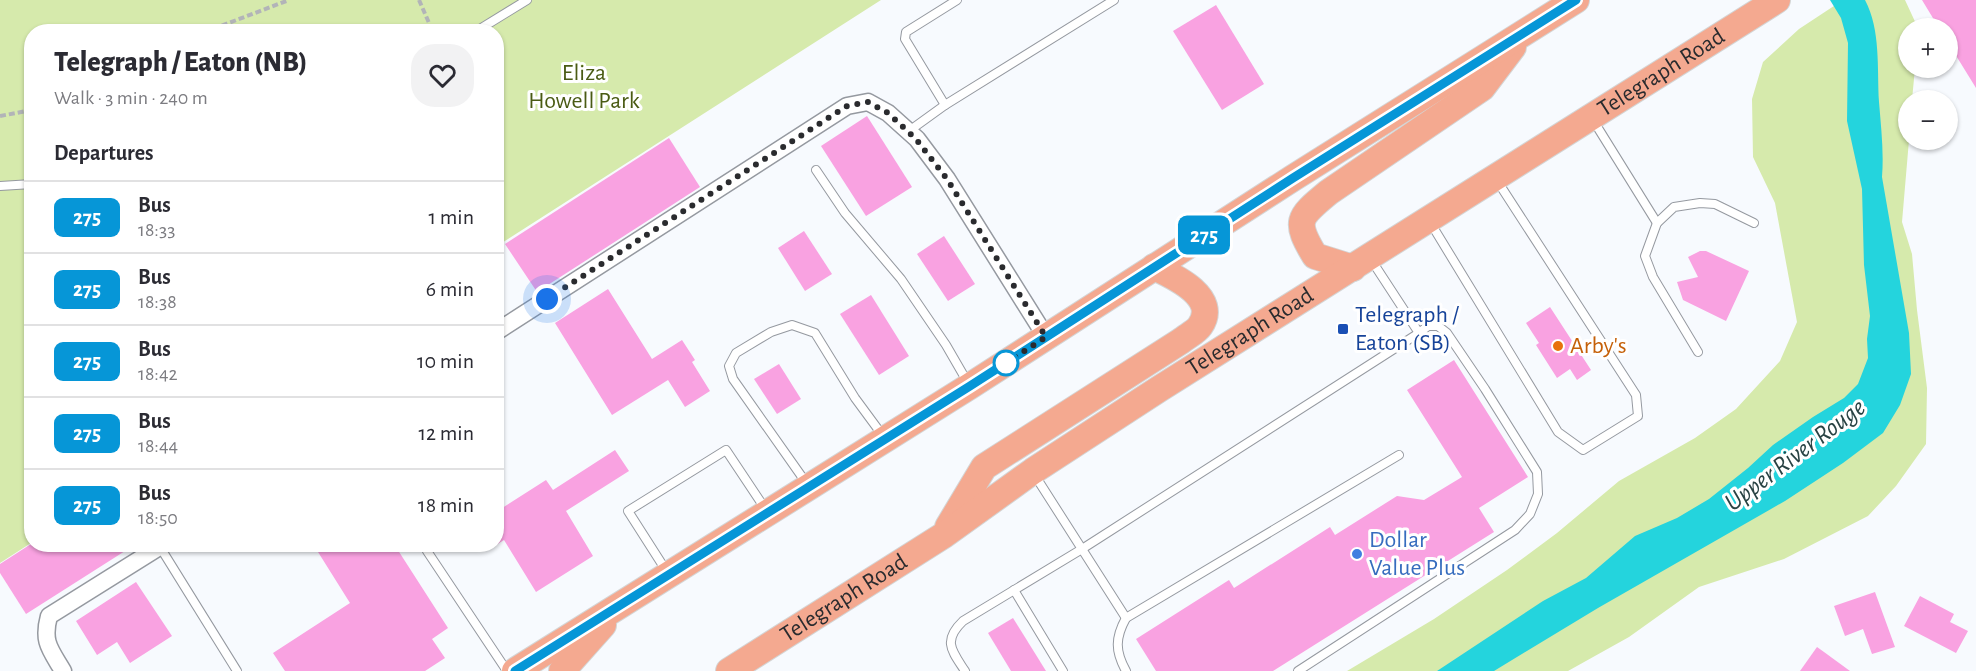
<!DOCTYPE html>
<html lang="en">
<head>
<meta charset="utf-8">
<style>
	:root { --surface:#fff; --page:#f2f2f3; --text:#2b2b33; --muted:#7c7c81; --line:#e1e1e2 }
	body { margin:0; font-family:"Alegreya Sans",sans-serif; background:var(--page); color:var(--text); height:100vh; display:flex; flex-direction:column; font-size:22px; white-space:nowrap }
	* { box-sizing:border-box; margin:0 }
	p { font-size:20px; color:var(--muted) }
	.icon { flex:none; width:33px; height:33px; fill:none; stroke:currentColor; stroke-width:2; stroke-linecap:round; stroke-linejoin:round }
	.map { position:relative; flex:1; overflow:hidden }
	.details { position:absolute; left:24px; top:24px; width:480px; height:528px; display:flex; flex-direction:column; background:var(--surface); border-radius:24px; box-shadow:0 2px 4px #0004 }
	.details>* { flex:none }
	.badge { padding:0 12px; border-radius:9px; font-size:21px; line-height:39px }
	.controls { position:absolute; left:1898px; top:18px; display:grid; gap:12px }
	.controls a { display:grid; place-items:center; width:60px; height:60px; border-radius:50%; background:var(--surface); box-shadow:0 2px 4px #0004; font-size:30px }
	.you { position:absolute; width:30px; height:30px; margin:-15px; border:4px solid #fff; border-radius:50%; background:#1a73e8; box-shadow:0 0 0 9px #1a73e833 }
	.map>.badge { position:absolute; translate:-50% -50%; box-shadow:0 0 0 3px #fff }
	h2 { padding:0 30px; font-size:22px; line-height:54px }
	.round { display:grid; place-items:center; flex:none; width:63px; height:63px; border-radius:24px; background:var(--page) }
	.summary { display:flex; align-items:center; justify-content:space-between; height:102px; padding:0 30px }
	h1 { font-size:28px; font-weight:800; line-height:45px }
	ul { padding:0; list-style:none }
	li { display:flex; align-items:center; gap:18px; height:72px; padding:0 30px; border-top:2px solid var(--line) }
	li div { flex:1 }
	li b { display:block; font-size:22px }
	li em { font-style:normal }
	li .badge { min-width:66px; font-weight:700; text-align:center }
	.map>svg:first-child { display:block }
	.green { fill:#d6eaac }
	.water { fill:#24d4dd }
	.building { fill:#f9a2e1 }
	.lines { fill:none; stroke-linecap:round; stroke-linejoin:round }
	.service-casing { stroke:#9599a0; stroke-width:10 }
	.minor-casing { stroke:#9599a0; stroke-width:19 }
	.primary-casing { stroke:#d4d5d5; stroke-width:28 }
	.path { stroke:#b2b4b8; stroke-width:4; stroke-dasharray:6 3; stroke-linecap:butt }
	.service { stroke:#fff; stroke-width:8 }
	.minor { stroke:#fff; stroke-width:16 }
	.primary { stroke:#f4a990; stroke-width:26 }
	.line-casing { stroke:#fff; stroke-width:14 }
	.line { stroke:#0696d7; stroke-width:9 }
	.walk { stroke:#2a2b2e; stroke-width:6; stroke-dasharray:0 10.8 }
	.transit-dot { fill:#1a4fb4; stroke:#fff; stroke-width:2 }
	.food-dot { fill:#e8710a; stroke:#fff; stroke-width:2 }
	.stop-dot { fill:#fff; stroke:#0696d7; stroke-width:3 }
	.shop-dot { fill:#3f7fe0; stroke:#fff; stroke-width:2 }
	.labels { text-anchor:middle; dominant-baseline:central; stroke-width:6; stroke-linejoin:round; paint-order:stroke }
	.street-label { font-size:24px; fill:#2a2b2e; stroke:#fff }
	.park-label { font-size:24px; fill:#4a5b14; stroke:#fff }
	.transit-label { font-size:24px; fill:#164399; stroke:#fff; text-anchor:start }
	.food-label { font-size:24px; fill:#c56008; stroke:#fff; text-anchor:start }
	.shop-label { font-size:24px; fill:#366cbe; stroke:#fff; text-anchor:start }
	.water-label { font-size:26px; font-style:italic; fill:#294344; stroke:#fff }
</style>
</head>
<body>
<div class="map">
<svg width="1976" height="671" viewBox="0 0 1976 671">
	<rect width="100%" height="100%" fill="#f7fafe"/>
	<g class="green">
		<polygon points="0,0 881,0 497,246 496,32 32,32 31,543 0,563"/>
		<polygon points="1843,0 1905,0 1918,28 1908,28 1908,68 1915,68 1912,100 1908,100 1909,140 1902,222 1912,254 1917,310 1927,388 1926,444 1896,486 1868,516 1784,559 1699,587 1629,637 1568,671 1347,671 1434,619 1507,570 1557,533 1619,481 1695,438 1736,409 1780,361 1797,322 1775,203 1753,157 1752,99 1763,62 1799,29"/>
	</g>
	<path class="water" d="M1830,0H1865C1881,30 1877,69 1879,102C1881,127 1884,152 1882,177L1909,333L1911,374L1900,405L1883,433L1843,463L1785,501L1598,608L1494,671H1437L1543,601L1586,578L1635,536L1677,518L1709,499L1748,468L1773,445L1813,417L1844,398L1858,384L1868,358L1867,339L1870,316L1864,265L1862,189L1847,121L1848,43L1841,18Z"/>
	<g class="building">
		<polygon points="1922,0 1976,0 1976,88 1947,41 1947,28 1939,28"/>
		<polygon points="1216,5 1264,84 1222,110 1173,31"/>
		<polygon points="867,116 912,187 866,216 821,146"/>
		<polygon points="669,138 700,187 537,292 505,244"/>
		<polygon points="804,231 832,274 805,291 778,248"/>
		<polygon points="944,236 975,284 948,301 917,254"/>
		<polygon points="1700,251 1706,251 1749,271 1726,321 1683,300 1677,282 1698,277 1688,257"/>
		<polygon points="608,289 652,359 682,340 695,360 692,362 710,391 685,407 668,380 612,415 555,323"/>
		<polygon points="871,295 909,356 879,375 840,314"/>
		<polygon points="1550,307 1591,370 1577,380 1570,369 1557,378 1536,345 1539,343 1526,323"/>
		<polygon points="1454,360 1528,477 1479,508 1494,532 1273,671 1156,671 1136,639 1229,580 1234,588 1330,527 1335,535 1397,496 1424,500 1462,477 1407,390"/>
		<polygon points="779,364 801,399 777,414 754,379"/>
		<polygon points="615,450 629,471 566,511 593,556 536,592 504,540 496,545 496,512 546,480 553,490"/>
		<polygon points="31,544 136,544 26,614 0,573 0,564"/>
		<polygon points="313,544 394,544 448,628 432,639 445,658 425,671 285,671 273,653 350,603"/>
		<polygon points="136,582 172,636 130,663 117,642 97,655 76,621"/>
		<polygon points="1875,592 1895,647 1872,654 1863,629 1845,636 1834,606"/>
		<polygon points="1920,596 1954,614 1950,622 1968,631 1956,653 1904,626"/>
		<polygon points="1013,618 1046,671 1011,671 988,633"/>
		<polygon points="1817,647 1824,652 1850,671 1800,671"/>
	</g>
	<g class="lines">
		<defs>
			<g id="service">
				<polyline points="475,32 527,0"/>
				<polyline points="945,105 905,39 906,32 957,0"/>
				<polyline points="1593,120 1657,223 1674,207 1700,203 1715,204 1754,223"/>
				<polyline points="909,131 945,105 1114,0"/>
				<polyline points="816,170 845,213 901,279 946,345 968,383"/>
				<polyline points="0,186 32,184"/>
				<polyline points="1430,222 1558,432 1583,450 1638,416 1636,395 1496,179"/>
				<polyline points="1657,223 1645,256 1653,277 1698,352"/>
				<polyline points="1034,474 1126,618 1399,455"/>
				<polyline points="807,484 733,379 729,366 736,353 771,332 792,325 815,333 855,398 883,436"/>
				<polyline points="160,547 237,671"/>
				<polyline points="427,551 507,671"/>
				<polyline points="667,572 628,511 726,450 766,510"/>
				<polyline points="1014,590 1063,671"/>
				<path d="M1126,618C1115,638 1115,651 1126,671"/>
				<path d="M965,671C952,651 942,641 963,621L1082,549L1419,333L1370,258"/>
				<polyline points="1298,671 1515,530 1530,514 1538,494 1537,472 1485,389 1447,333 1438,326 1428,326 1419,333"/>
			</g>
			<g id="minor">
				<polyline points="496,332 847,106 868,102 888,113 917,139 947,179 1046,337"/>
				<path d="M63,671C50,649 42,642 49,616L164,544"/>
			</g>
			<g id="primary">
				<path d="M1353,268L1315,256C1293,220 1299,217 1329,192L1482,88L1513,47"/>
				<path d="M948,527L984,467L1181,341C1187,336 1196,332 1200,326C1220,297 1173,276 1154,267"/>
				<polyline points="515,671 970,386 1293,178 1576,0"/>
				<polyline points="562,671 603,625"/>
				<path id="s1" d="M729,671L944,535L1033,471L1159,389L1777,0"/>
			</g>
		</defs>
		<use href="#service" class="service-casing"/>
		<use href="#minor" class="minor-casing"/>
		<use href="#primary" class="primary-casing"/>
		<g class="path">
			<polyline points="419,0 433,32"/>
			<polyline points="205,32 289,0"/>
			<polyline points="0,116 32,110"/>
		</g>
		<use href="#service" class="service"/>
		<use href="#minor" class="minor"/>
		<use href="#primary" class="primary"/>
	</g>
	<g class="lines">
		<defs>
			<polyline id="line" points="515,671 970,386 1293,178 1576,0"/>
		</defs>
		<use href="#line" class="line-casing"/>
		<use href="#line" class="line"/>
		<polyline class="walk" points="547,299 847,106 868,102 888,113 916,139 947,179 1046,337 1006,363"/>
	</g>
	<rect class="transit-dot" x="1337" y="323" width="12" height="12" rx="3"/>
	<circle class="food-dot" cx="1558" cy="346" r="6"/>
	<circle class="stop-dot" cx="1006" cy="363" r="12"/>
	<circle class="shop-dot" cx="1357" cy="554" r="6"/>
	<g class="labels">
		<g class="street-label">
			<text stroke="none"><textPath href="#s1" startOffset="1108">Telegraph Road</textPath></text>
			<text stroke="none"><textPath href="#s1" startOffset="622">Telegraph Road</textPath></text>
			<text stroke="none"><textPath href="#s1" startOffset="136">Telegraph Road</textPath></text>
		</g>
		<g class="park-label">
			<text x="584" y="73">Eliza<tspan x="584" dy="28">Howell Park</tspan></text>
		</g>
		<g class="transit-label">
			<text x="1355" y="315">Telegraph /<tspan x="1355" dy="28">Eaton (SB)</tspan></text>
		</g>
		<g class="food-label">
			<text x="1570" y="346">Arby's</text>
		</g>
		<g class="shop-label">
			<text x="1369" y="540">Dollar<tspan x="1369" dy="28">Value Plus</tspan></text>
		</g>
		<g class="water-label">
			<text transform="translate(1795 455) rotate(-37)">Upper River Rouge</text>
		</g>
	</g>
</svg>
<div class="controls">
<a>+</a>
<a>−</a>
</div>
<div class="you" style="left:547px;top:299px"></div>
<b class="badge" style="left:1204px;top:235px;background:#0696d7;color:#fff">275</b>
<section class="details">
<div class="summary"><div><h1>Telegraph / Eaton (NB)</h1><p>Walk · 3 min · 240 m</p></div><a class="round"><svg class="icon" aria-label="heart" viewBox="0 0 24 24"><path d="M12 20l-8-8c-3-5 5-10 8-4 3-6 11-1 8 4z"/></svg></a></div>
<h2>Departures</h2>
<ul>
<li><span class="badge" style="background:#0696d7;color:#fff">275</span><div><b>Bus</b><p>18:33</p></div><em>1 min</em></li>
<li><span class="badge" style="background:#0696d7;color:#fff">275</span><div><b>Bus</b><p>18:38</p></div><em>6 min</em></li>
<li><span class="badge" style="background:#0696d7;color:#fff">275</span><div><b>Bus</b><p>18:42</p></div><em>10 min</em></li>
<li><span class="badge" style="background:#0696d7;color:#fff">275</span><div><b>Bus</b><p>18:44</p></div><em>12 min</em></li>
<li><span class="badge" style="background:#0696d7;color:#fff">275</span><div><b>Bus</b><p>18:50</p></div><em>18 min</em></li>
</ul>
</section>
</div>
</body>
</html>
